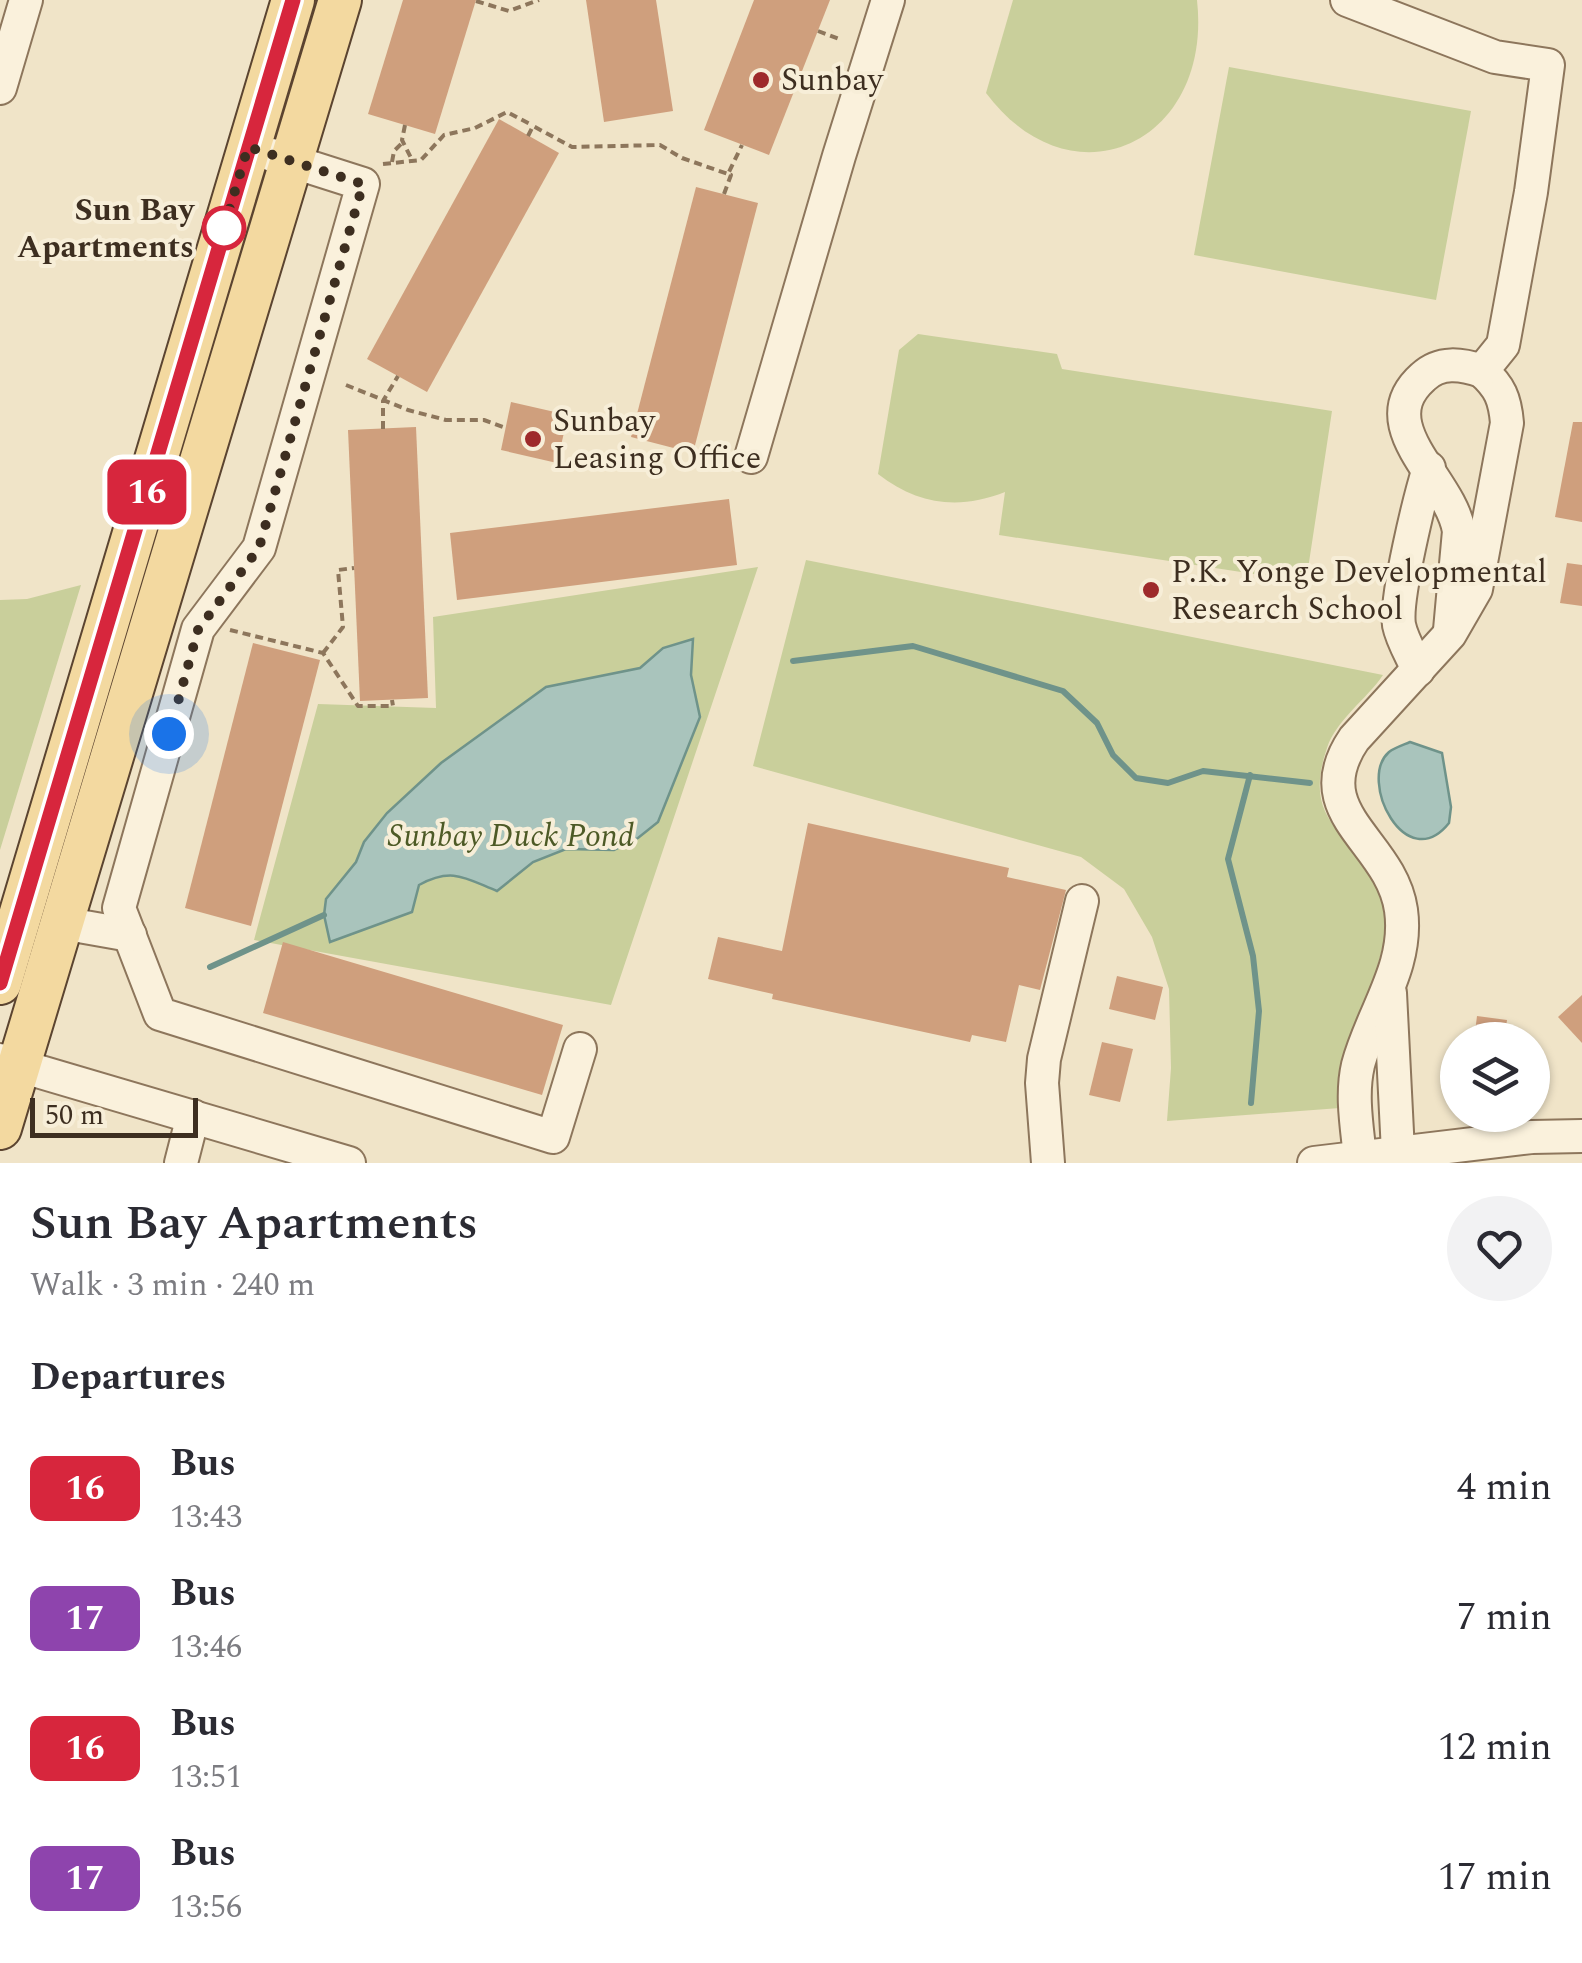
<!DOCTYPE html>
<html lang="en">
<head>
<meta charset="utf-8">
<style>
	:root { --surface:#fff; --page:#f2f2f3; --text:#2b2b33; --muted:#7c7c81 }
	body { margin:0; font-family:Spectral,serif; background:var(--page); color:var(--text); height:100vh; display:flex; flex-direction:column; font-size:38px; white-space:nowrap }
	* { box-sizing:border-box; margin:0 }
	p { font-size:32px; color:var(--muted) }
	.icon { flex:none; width:55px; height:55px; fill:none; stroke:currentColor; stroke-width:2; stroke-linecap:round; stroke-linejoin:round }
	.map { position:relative; height:1163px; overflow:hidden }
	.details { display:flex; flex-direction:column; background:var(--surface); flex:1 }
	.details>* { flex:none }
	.badge { padding:0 20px; border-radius:15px; font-size:35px; line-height:65px }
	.tools { position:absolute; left:1440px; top:1022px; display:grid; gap:20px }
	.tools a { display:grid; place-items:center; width:110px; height:110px; border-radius:50%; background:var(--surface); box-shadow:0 2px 8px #0004; font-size:50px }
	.scale { position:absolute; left:30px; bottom:25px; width:168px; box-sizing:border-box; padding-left:10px; border:5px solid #3d2e20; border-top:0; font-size:28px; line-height:35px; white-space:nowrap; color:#3d2e20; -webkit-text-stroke:8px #f7eed8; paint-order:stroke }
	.you { position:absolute; width:50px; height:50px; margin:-25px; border:8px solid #fff; border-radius:50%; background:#1a73e8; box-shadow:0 0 0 15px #1a73e833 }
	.map>.badge { position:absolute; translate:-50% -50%; box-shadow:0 0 0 5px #fff }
	h2 { padding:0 30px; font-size:38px; line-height:90px }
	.round { display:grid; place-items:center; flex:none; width:105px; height:105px; border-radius:52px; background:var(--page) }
	.overview { display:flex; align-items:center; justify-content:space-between; height:170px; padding:0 30px }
	h1 { font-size:48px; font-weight:600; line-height:75px }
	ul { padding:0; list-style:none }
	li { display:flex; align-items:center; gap:30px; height:130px; padding:0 30px }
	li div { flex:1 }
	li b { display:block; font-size:38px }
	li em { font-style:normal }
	li .badge { min-width:110px; font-weight:700; text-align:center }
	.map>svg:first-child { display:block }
	.green { fill:#c9cf9b }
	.water { fill:#a9c4bc; stroke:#6f938a; stroke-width:2.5 }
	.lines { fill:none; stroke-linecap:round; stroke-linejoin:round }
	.stream { stroke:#6f938a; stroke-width:6 }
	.building { fill:#cf9f7d }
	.minor-casing { stroke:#8d765c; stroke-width:36 }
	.major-casing { stroke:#5b4430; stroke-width:46 }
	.path { stroke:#8d765c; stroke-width:4; stroke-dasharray:8 5; stroke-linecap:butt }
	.minor { stroke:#faf1dc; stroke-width:32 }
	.major { stroke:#f3d9a0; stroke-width:42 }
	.line-casing { stroke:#fff; stroke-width:22 }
	.line { stroke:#d7263d; stroke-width:15 }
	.walk { stroke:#3d2e20; stroke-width:10; stroke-dasharray:0 18 }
	.poi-dot { fill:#9e2a2b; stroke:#f7eed8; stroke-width:4 }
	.stop-dot { fill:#fff; stroke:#d7263d; stroke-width:5 }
	.labels { text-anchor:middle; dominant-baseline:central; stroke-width:8; stroke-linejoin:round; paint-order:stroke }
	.poi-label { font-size:32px; fill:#3d2e20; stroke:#f7eed8; text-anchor:start }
	.stop-label { font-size:32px; font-weight:bold; fill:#3d2e20; stroke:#f7eed8; text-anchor:end }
	.park-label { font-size:32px; font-style:italic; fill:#4d5a26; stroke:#f7eed8 }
</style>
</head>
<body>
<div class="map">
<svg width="1582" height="1163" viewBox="0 0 1582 1163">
	<rect width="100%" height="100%" fill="#f0e4c8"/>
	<g class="green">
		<path d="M1013,0H1197C1213,142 1073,209 986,93Z"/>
		<polygon points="1229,67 1471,111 1436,300 1194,255"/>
		<path d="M918,334L1057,354L1062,369L1332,411L1306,582L999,535L1005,492C959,510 918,505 878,474L899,350Z"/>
		<path d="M806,560L1383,675C1367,699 1336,720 1327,748C1302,821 1347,829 1374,878C1383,894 1385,912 1387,930L1340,1108L1167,1121L1171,1068L1169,989L1152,937L1124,889L1081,857L753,766Z"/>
		<polygon points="758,567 611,1005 254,940 318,704 436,708 433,617"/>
		<polygon points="81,585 0,850 0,600 27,599"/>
	</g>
	<g class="water">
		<path d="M693,639L691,675L700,717L658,822L638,838L614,850L566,849L533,862L497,891C465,878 452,867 419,885L412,912L330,942L324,915L326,899L356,862L364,842L387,813L441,763L546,687L640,668L663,648Z"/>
		<path d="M1410,742L1442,753L1451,807L1449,823C1406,877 1357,780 1389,752C1394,748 1403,745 1410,742Z"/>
	</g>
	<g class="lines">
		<g class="stream">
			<polyline points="793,661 913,646 1063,691 1097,723 1113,755 1136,778 1168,783 1203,771 1310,783"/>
			<polyline points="1250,775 1228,859 1253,956 1259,1011 1251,1103"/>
			<polyline points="210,967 324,915"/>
		</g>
	</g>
	<g class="building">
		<polygon points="403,0 476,0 435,134 368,114"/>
		<polygon points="586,0 656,0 673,111 604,122"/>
		<polygon points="754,0 830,0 769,155 704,130"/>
		<polygon points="499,119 559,153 427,392 367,359"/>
		<polygon points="696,187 758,203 693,453 631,437"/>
		<polygon points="511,402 568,415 557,463 501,450"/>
		<polygon points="1573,422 1582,422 1582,522 1555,517"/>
		<polygon points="416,427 428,698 360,701 348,430"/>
		<polygon points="729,499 737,565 457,600 450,533"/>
		<polygon points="1567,563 1582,565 1582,606 1560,603"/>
		<polygon points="253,643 320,660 251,926 185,908"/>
		<polygon points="808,823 1009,868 1007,877 1066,890 1040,990 1019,985 1006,1042 972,1035 970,1042 772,999 773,994 708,979 718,937 782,951"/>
		<polygon points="283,942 563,1025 542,1095 263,1013"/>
		<polygon points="1117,976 1163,987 1155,1020 1109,1009"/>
		<polygon points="1582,995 1582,1043 1558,1017"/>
		<polygon points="1477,1016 1507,1020 1504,1040 1474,1040"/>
		<polygon points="1102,1042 1133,1049 1120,1102 1089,1095"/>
	</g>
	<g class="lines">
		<defs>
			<g id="minor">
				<path d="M1347,0L1495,57L1548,65L1531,192L1503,345L1482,371C1500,387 1505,399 1507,423L1476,589L1450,634L1354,739C1303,814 1391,840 1401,910C1409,967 1372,1012 1358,1065C1351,1095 1357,1127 1360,1157"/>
				<polyline points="0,88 26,0"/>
				<polyline points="272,155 363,184 259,548 198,629 119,908 160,1014 553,1137 580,1049"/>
				<polyline points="751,457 839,156 888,0"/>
				<path d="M1450,630L1459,531C1450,478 1368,426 1423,377C1440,361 1461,364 1482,371"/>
				<path d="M1418,670C1412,656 1402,640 1399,625C1395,598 1420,497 1429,468"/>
				<polyline points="62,923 130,935"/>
				<polyline points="1390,993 1398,1152"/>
				<polyline points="0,1060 349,1163"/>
				<polyline points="181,1163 193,1116"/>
				<polyline points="1048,1163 1042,1083 1044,1059 1082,901"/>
				<polyline points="1314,1163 1532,1137 1582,1136"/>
			</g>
			<g id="major">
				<polyline points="0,983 293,0"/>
				<polyline points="0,1128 340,0"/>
			</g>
		</defs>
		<use href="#minor" class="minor-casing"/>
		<use href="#major" class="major-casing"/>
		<g class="path">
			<polyline points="476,1 509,11 539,0"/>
			<polyline points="818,31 839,39"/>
			<polyline points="405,125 402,140 413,162"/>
			<polyline points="528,136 533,126 572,147 660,145 682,158 728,174"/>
			<polyline points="392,162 394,151 403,142"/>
			<polyline points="383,164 421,160 444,135 475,128 507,112 532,125"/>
			<polyline points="724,194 731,175 728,174 742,145"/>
			<polyline points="346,385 408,410 446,420 484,420 506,428"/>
			<polyline points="383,429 383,401 398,376"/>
			<polyline points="230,630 323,653 358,706 393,706 392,700"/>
			<polyline points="323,653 343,627 338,570 354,568"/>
		</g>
		<use href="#minor" class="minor"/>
		<use href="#major" class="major"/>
	</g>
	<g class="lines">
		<defs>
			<polyline id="line" points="0,983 293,0"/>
		</defs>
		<use href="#line" class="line-casing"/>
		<use href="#line" class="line"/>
		<polyline class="walk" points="169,734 198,630 259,548 363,184 248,147 224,228"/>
	</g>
	<g class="poi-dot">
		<circle cx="761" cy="80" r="10"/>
		<circle cx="533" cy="439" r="10"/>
		<circle cx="1151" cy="590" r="10"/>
	</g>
	<circle class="stop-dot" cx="224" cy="228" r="20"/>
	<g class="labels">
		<g class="poi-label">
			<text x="781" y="80">Sunbay</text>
			<text x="553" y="421">Sunbay<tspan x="553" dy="37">Leasing Office</tspan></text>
			<text x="1171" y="572">P.K. Yonge Developmental<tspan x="1171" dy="37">Research School</tspan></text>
		</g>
		<g class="stop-label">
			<text x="194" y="210">Sun Bay<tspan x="194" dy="37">Apartments</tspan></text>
		</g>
		<g class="park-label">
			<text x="511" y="836">Sunbay Duck Pond</text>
		</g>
	</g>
</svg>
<div class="tools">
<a><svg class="icon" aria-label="layers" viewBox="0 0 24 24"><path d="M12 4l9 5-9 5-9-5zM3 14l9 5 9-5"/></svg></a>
</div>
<div class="scale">50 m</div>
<div class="you" style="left:169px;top:734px"></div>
<b class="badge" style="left:147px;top:492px;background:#d7263d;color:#fff">16</b>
</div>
<section class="details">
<div class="overview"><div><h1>Sun Bay Apartments</h1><p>Walk · 3 min · 240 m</p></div><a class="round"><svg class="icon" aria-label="heart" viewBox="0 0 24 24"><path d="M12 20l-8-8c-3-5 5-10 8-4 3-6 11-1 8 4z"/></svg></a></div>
<h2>Departures</h2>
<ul>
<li><span class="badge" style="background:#d7263d;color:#fff">16</span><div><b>Bus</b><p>13:43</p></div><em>4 min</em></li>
<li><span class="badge" style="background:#8e44ad;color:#fff">17</span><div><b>Bus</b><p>13:46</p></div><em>7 min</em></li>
<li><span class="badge" style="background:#d7263d;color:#fff">16</span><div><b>Bus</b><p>13:51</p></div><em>12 min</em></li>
<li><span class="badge" style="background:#8e44ad;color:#fff">17</span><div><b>Bus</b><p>13:56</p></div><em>17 min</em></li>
</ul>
</section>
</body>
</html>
